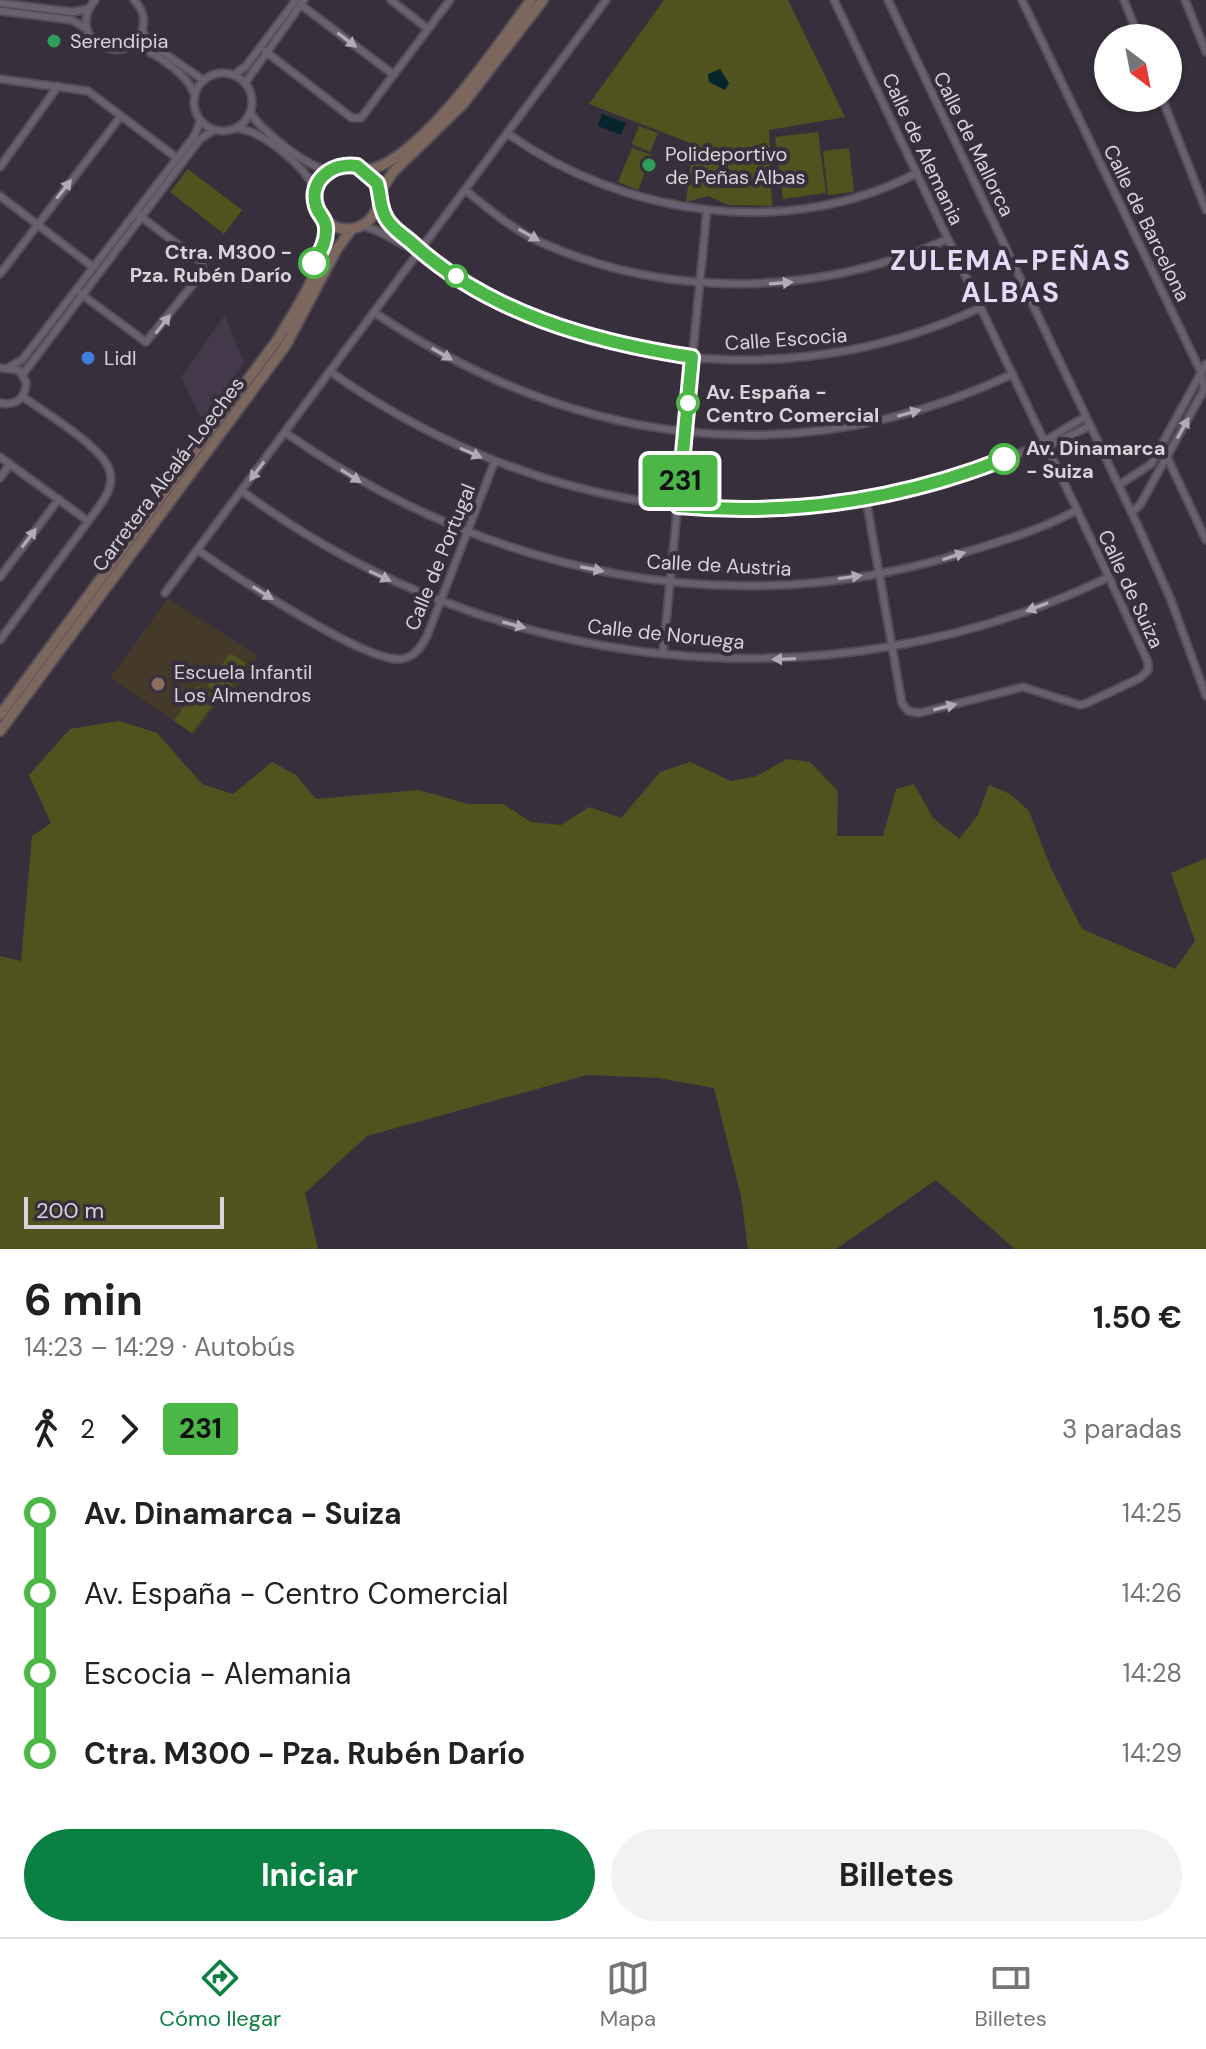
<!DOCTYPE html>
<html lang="es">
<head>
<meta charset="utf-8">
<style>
	:root { --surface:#fff; --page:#f2f2f2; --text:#202124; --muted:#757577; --line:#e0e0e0; --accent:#0b8043 }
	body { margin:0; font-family:"DM Sans",sans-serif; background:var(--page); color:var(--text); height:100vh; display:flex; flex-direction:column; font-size:30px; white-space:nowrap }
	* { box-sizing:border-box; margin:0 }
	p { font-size:26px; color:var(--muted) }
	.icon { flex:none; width:44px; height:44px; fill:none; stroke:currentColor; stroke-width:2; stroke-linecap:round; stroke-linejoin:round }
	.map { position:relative; height:1249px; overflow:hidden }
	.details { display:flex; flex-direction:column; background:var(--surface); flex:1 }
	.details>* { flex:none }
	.badge { padding:0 16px; border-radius:6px; font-size:28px; line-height:52px }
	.needle { width:52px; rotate:148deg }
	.buttons { position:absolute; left:1094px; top:24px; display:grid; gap:16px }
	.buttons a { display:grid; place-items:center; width:88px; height:88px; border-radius:50%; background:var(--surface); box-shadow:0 2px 6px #0004; font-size:40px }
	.scale { position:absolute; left:24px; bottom:20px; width:200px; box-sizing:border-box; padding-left:8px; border:4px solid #d8d4db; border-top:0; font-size:22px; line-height:28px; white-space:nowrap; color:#d8d4db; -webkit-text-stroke:6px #37303c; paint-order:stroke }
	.map>.badge { position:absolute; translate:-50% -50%; box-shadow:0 0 0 4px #fff }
	.legs { display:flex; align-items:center; gap:12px; height:88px; padding:0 24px; font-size:26px }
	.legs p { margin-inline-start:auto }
	.headline { display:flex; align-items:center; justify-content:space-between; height:136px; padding:0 24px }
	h1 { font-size:44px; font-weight:700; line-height:60px }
	.primary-button { display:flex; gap:16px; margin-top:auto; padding:16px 24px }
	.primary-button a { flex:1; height:92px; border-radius:48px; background:var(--accent); color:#fff; font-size:32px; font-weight:700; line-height:92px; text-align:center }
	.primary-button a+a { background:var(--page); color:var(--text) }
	ul { padding:0 24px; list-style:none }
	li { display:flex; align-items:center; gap:28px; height:80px; font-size:30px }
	li i { display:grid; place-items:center; width:12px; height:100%; margin:0 10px; background:currentColor }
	li i::after { content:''; width:20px; height:20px; margin:-10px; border:6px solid; border-radius:50%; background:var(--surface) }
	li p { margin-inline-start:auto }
	li:first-child i { background:linear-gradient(#0000 50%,currentColor 0) }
	li:last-child i { background:linear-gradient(currentColor 50%,#0000 0) }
	.dock { display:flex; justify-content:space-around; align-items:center; height:112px; border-top:2px solid var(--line); background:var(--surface); font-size:22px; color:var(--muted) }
	.dock a { display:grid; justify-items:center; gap:4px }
	.dock .selected { color:var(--accent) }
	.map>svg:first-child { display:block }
	.built { fill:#43394b }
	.education { fill:#45392a }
	.green { fill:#50531d }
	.water { fill:#04262c }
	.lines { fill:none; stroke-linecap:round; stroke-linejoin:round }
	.minor-casing { stroke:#534d57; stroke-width:10 }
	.secondary-casing { stroke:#534d57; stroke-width:13 }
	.minor { stroke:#68606e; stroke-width:6 }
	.secondary { stroke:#7c675e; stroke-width:9 }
	.oneway { fill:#b1abb5 }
	.line-1-casing { stroke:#fff; stroke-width:18 }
	.line-1 { stroke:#4ab747; stroke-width:12 }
	.leisure-dot { fill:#2e9e5b; stroke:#37303c; stroke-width:3 }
	.stop-1-dot { fill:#fff; stroke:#4ab747; stroke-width:4 }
	.shop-dot { fill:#3f7fe0; stroke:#37303c; stroke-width:3 }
	.education-dot { fill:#8d6e63; stroke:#37303c; stroke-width:3 }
	.labels { text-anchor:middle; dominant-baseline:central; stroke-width:8; stroke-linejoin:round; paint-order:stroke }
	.poi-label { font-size:20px; fill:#d8d4db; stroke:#37303c; text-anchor:start }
	.street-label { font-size:20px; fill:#d8d4db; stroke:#37303c }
	.stop-label { font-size:20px; font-weight:bold; fill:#d8d4db; stroke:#37303c; text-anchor:start }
	.district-label { font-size:28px; font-weight:bold; letter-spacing:2px; fill:#e5dbf8; stroke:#37303c }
</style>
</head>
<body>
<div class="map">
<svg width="1206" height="1249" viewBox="0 0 1206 1249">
	<rect width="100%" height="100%" fill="#37303c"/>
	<polygon class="built" points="225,315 244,363 204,417 200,416 181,377"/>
	<polygon class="education" points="168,598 258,656 226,704 220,700 194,734 110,678"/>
	<g class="green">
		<polygon points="664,0 788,0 845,117 769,130 772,206 728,205 708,196 686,202 693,144 589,104"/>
		<polygon points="639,126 658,133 650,152 632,144"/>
		<polygon points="818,132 826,193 783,199 775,137"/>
		<polygon points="632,148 652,155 638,190 618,182"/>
		<polygon points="849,148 854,192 828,195 823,151"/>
		<polygon points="188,169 242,210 224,234 170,192"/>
		<polygon points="230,653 246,663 225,697 207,686"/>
		<polygon points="198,686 218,698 192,733 174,721"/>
		<polygon points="119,721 157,733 202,784 233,794 272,762 296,775 316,799 419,790 468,804 503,804 531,822 561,825 589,807 621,818 660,772 690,762 731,781 757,776 787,759 810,762 838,791 837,836 883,836 896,789 914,784 933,818 959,839 978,815 989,785 1010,794 1029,811 1050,866 1082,929 1175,969 1195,941 1171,873 1206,858 1206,1249 1015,1249 936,1180 836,1249 748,1249 741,1196 714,1088 658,1078 587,1075 367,1136 305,1193 318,1249 0,1249 0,956 21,961 32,836 51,823 29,775 70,729"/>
	</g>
	<g class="water">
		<polygon points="720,69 729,83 725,90 709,82 708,74"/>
		<polygon points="602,114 626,123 621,135 598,126"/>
	</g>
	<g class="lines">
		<defs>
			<g id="minor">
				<path d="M95,0C62,40 129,71 142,30C146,19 142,8 134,0"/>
				<polyline points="391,0 428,29"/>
				<polyline points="834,0 1109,577 1148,662 1148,670 1140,678 1087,703 1080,705 1023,687 919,713 908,711 902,703 866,499"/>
				<polyline points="888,0 1138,526 1171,600 1206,696"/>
				<polyline points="1022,0 1201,372 1204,390"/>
				<polyline points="1124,0 1139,38"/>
				<polyline points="1185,0 1206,52"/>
				<polyline points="0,3 73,12 88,9"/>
				<polyline points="301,5 394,75"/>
				<polyline points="0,11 72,20 85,28"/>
				<polyline points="142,31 151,44 203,80"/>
				<path d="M128,46C150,47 186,73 194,93"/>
				<polyline points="265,51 352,118 361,118 450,0"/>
				<circle cx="223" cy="102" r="29"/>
				<polyline points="234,75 246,66 296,0"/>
				<polyline points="0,79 88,91 177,158"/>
				<polyline points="245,83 304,0"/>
				<polyline points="1162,98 1206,210"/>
				<path d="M250,112C260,130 310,170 330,170"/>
				<path d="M236,128C264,131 303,165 316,190"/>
				<path d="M507,133C623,216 787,241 917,173"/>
				<polyline points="0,167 58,86"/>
				<path d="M465,190C489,209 512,229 540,242C670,300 818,296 948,239"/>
				<polyline points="0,196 93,267"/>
				<path d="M379,204C394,239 433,261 463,280C617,378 817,384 980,308"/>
				<path d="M362,226C385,230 399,247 420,251"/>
				<polyline points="0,274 121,116"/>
				<polyline points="81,294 146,342 203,272 201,262 140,216"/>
				<path d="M375,313C573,445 793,477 1013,374"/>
				<polyline points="9,367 23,359 195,135 200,121"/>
				<path d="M0,368L19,370L26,382C26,398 16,406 0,403"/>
				<path d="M331,372C515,503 756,551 972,472C994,464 1018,455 1039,444C1054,437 1068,425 1086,417"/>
				<polyline points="23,374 200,139 214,130"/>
				<path d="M286,433C488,574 731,627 969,551C1005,540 1043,529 1077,510"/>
				<polyline points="1045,441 1052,444 1090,426"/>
				<polyline points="1158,451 1167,457 1206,540"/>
				<polyline points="0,457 88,521"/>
				<polyline points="0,478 10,464"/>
				<polyline points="1119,485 1151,464 1206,364"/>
				<path d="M242,491C491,676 829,712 1109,577"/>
				<polyline points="1132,512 1140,505 1205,388"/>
				<path d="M198,550C231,574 365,662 400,659C414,658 421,647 427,636L494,463"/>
				<polyline points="0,577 59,499"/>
				<polyline points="165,593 606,0"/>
				<path d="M0,640L98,508C106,497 113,486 110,472C105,448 44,412 23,397"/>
				<polyline points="663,653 707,210"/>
			</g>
			<g id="secondary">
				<circle cx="347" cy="197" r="32"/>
				<path d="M365,170C417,166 500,42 531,0"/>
				<polyline points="380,192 393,172 463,104 543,0"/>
				<path d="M0,715L278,339C298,305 328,263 326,222"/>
				<polyline points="0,731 286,345 337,249 351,230"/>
			</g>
		</defs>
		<use href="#minor" class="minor-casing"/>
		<use href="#secondary" class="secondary-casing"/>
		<use href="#minor" class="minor"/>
		<use href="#secondary" class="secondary"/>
	</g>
	<defs><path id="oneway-solid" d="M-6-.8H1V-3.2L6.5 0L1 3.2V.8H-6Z" transform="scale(2)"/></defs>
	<g class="oneway">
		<use href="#oneway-solid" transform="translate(347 40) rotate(37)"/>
		<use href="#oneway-solid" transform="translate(64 189) rotate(-52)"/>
		<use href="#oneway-solid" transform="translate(529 235) rotate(29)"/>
		<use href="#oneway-solid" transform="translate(781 283) rotate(-4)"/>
		<use href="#oneway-solid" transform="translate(163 324) rotate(-52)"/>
		<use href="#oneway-solid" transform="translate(442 354) rotate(30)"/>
		<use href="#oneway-solid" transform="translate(909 413) rotate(-16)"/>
		<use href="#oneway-solid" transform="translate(1183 428) rotate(-61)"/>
		<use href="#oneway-solid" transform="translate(471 453) rotate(24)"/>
		<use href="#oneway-solid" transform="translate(257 471) rotate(127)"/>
		<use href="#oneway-solid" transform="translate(351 476) rotate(32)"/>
		<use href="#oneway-solid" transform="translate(29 538) rotate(-53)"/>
		<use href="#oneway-solid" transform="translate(954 556) rotate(-18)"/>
		<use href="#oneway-solid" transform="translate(592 569) rotate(11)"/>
		<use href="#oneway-solid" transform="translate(380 576) rotate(25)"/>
		<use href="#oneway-solid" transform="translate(850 577) rotate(-8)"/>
		<use href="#oneway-solid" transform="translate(263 593) rotate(32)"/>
		<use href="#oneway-solid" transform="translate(1037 607) rotate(159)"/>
		<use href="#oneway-solid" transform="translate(514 625) rotate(15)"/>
		<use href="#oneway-solid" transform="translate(784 659) rotate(178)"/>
		<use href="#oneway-solid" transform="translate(945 707) rotate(-14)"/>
	</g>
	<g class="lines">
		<defs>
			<path id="line-1" d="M314,263C321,251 327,241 326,228C326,219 318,214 316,206C308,180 333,162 357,166L377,183C381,196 379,206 386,218C392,229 403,235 412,243C488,313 593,342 692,357L678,506C789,516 900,500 1004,459"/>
		</defs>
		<use href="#line-1" class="line-1-casing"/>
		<use href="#line-1" class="line-1"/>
	</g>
	<g class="leisure-dot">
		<circle cx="54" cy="41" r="8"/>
		<circle cx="649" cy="165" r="8"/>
	</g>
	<g class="stop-1-dot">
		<circle cx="314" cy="263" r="14"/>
		<circle cx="456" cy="276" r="10"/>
		<circle cx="688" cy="403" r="10"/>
		<circle cx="1004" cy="459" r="14"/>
	</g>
	<circle class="shop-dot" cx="88" cy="358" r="8"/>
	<circle class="education-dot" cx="158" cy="684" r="8"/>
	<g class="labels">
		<g class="poi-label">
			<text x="70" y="41">Serendipia</text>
			<text x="665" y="154">Polideportivo<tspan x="665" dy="23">de Peñas Albas</tspan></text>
			<text x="104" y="358">Lidl</text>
			<text x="174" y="672">Escuela Infantil<tspan x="174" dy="23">Los Almendros</tspan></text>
		</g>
		<g class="street-label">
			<text transform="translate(974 144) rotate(64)">Calle de Mallorca</text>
			<text transform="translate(923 149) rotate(65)">Calle de Alemania</text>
			<text transform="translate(1147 223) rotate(64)">Calle de Barcelona</text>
			<text transform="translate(786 339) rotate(-4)">Calle Escocia</text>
			<text transform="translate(168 474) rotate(-53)">Carretera Alcalá-Loeches</text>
			<text transform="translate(440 557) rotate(-68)">Calle de Portugal</text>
			<text transform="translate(719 565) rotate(3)">Calle de Austria</text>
			<text transform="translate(1131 589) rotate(65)">Calle de Suiza</text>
			<text transform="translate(666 634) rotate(6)">Calle de Noruega</text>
		</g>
		<g class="stop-label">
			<text x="292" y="252" text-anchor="end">Ctra. M300 -<tspan x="292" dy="23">Pza. Rubén Darío</tspan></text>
			<text x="706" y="392">Av. España -<tspan x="706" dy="23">Centro Comercial</tspan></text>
			<text x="1026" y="448">Av. Dinamarca<tspan x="1026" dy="23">- Suiza</tspan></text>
		</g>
		<g class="district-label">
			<text x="1011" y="260">ZULEMA-PEÑAS<tspan x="1011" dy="32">ALBAS</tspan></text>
		</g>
	</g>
</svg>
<div class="buttons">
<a><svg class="needle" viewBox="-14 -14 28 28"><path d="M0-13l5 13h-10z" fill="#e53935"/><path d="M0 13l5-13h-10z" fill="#757577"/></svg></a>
</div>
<div class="scale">200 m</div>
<b class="badge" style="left:680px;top:481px;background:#4ab747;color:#111">231</b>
</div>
<section class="details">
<div class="headline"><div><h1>6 min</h1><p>14:23 – 14:29 · Autobús</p></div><b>1.50 €</b></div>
<div class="legs"><svg class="icon" aria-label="walk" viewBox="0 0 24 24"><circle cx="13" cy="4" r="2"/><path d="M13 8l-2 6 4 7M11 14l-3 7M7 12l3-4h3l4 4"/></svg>2<svg class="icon" aria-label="forward" viewBox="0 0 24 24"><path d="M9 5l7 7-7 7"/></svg><b class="badge" style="background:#4ab747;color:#111">231</b><p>3 paradas</p></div>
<ul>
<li><i style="color:#4ab747"></i><b>Av. Dinamarca - Suiza</b><p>14:25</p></li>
<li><i style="color:#4ab747"></i><span>Av. España - Centro Comercial</span><p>14:26</p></li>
<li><i style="color:#4ab747"></i><span>Escocia - Alemania</span><p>14:28</p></li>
<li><i style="color:#4ab747"></i><b>Ctra. M300 - Pza. Rubén Darío</b><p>14:29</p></li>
</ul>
<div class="primary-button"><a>Iniciar</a><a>Billetes</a></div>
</section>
<nav class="dock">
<a class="selected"><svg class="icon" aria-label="directions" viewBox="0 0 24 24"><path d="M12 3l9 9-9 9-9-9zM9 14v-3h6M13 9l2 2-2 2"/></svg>Cómo llegar</a>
<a><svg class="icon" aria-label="map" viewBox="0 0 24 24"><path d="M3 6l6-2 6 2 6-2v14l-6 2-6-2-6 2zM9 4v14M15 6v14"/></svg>Mapa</a>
<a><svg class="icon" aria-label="tickets" viewBox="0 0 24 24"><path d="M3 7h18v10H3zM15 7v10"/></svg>Billetes</a>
</nav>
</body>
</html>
